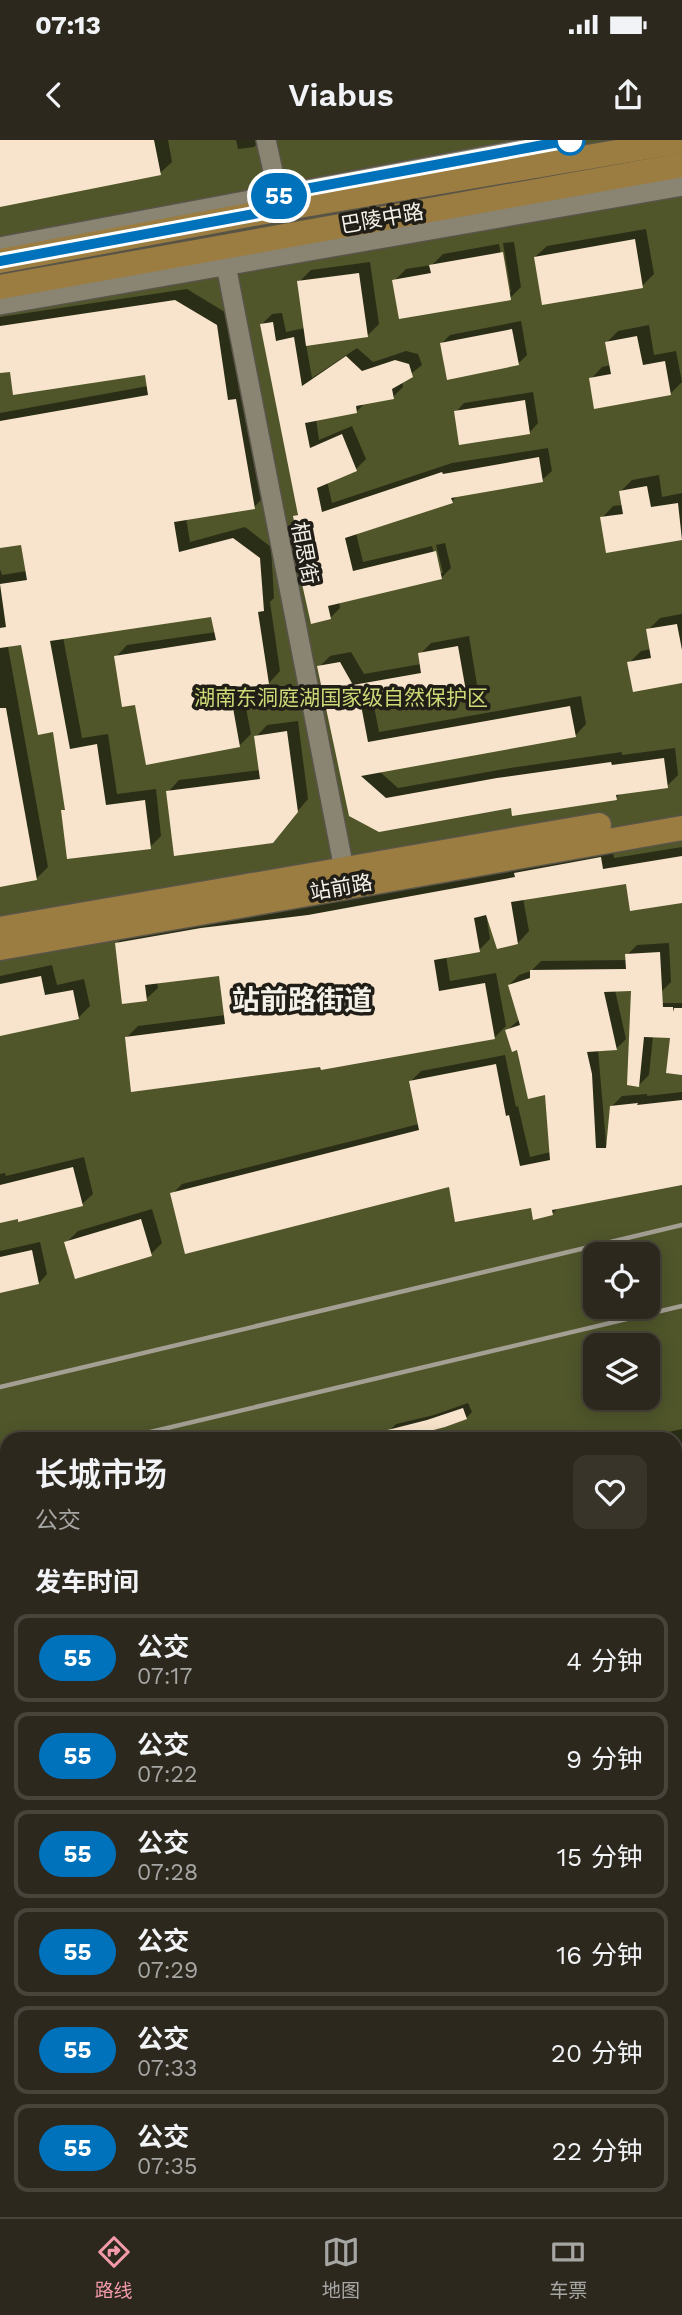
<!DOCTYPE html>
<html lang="zh">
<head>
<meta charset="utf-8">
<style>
	:root { --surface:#2c281d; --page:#38342a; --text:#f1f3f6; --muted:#a6a6a4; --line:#48443b; --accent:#f39aa9 }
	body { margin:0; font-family:"Work Sans","Noto Sans SC",sans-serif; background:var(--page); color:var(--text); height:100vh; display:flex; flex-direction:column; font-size:26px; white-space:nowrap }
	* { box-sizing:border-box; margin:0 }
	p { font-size:23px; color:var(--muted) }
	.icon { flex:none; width:38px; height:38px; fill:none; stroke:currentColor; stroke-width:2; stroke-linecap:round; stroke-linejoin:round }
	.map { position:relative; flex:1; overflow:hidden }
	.drawer { position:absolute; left:0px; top:1292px; width:682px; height:786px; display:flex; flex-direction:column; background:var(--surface); border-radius:21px 21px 0 0; box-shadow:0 4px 18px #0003,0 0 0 2px var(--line) }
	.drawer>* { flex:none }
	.badge { padding:0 14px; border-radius:23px; font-size:24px; line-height:46px }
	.controls { position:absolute; left:583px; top:1102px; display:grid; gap:14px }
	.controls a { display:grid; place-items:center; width:77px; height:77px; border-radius:14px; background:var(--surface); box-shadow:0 4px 18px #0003,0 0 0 2px var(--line); font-size:35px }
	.map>.badge { position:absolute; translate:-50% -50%; box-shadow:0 0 0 4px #fff }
	h2 { padding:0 35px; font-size:26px; line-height:63px }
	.round { display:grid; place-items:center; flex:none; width:74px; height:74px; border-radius:14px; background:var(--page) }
	.headline { display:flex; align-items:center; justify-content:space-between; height:119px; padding:0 35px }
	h1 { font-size:33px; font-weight:600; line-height:52px }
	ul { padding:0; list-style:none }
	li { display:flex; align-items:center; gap:21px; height:88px; margin:0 14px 10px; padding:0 21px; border:4px solid var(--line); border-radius:14px }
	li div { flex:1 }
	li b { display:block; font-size:26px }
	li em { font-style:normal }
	li .badge { min-width:77px; font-weight:700; text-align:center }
	.status { display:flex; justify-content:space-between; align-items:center; height:49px; padding:0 35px; background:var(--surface); direction:ltr }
	.status svg { height:19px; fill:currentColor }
	header { display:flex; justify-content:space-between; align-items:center; height:91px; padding:0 35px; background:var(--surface); font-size:32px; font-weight:600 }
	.tabs { display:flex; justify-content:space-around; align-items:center; height:98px; border-top:2px solid var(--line); background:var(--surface); font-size:19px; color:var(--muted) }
	.tabs a { display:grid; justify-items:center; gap:4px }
	.tabs .current { color:var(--accent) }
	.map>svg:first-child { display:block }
	.green { fill:#50562a; fill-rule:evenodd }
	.shadow { fill:#0007 }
	.building { fill:#f8e4cc }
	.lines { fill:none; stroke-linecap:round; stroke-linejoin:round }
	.minor-casing { stroke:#595448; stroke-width:22 }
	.major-casing { stroke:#595448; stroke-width:27 }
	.minor { stroke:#8a8473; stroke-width:19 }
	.major { stroke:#9b7d41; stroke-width:24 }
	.rail { stroke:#a39f93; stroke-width:4.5 }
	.line-casing { stroke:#fff; stroke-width:16 }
	.line { stroke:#0072bc; stroke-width:10 }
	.stop-dot { fill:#fff; stroke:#0072bc; stroke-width:3.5 }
	.labels { text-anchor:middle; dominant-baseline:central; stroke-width:7; stroke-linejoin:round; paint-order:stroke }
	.street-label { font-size:21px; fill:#f4f1e8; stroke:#201e17 }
	.park-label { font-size:21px; fill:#cdd976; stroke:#201e17 }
	.district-label { font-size:28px; font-weight:bold; fill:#f4f1e8; stroke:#201e17 }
</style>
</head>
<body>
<div class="status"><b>07:13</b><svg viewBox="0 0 49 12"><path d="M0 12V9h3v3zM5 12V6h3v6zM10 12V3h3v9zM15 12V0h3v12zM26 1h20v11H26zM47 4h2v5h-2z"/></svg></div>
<header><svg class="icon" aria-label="back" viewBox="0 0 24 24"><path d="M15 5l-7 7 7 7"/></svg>Viabus<svg class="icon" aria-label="share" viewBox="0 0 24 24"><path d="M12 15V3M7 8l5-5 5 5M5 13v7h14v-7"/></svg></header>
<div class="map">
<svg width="682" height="2077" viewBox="0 0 682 2077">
	<rect width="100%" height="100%" fill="#3b3627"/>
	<path class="green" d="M0,0H682V2077H0ZM595,1115H648V1167H595ZM595,1206H648V1258H595ZM7,1298H676V2070H7Z"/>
	<g class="shadow">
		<polygon points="0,0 168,0 172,22 160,33 0,65"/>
		<polygon points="236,0 261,0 254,7 238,9"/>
		<polygon points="646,89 654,134 642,146 535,117 547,106"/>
		<polygon points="514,102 521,147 510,158 394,141 406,129 432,125 443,114 499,104 508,152 511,152 503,103"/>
		<polygon points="370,122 379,184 367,196 306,204 312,238 357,208 373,222 406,211 418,214 422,225 402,241 403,247 393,257 366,262 356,272 316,279 319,300 352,286 366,319 356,329 327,341 332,363 452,323 548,308 552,331 542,340 458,355 452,361 356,393 363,422 432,406 439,433 443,433 436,405 445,403 451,428 441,438 339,462 340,468 330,478 297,418 302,413 295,377 299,372 262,184 272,174 282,173 286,192 305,188 299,142 311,130"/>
		<polygon points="187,149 228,174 239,250 248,248 265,356 254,367 186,378 190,402 245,387 271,407 274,458 270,462 280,531 269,543 242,547 251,594 240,605 137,563 116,517 127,505 216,492 212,475 63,497 82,598 108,594 117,654 156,649 161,696 150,707 63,671 67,667 54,590 23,503 8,507 48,727 36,739 0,745 0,429 2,435 27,431 23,403 0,406 0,273 148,246 146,233 11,230 0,231 0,177"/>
		<polygon points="521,181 527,215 519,223 441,204 450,195"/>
		<polygon points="649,185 654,215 676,211 682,242 670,254 591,239 602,227 611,225 607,202 618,191"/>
		<polygon points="533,252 538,283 530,292 456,272 464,263"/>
		<polygon points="659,335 662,357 682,353 682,398 607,411 602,378 613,366 623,365 621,351 632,340"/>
		<polygon points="682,474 682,541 629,523 641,511 651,509 648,490 660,478"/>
		<polygon points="469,496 477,545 466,556 425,552 373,561 379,592 581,556 586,584 575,596 379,631 398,648 510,628 622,612 622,615 675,608 678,635 667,646 622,652 616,658 513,666 379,691 319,527 330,516 351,512 364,534 421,524 420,514 431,503"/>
		<polygon points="298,581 308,659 272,701 168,652 179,640 260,630 256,597 267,585"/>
		<polygon points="612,707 614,718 682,707 682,761 627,742 523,758 529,791 518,803 490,780 487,780 490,799 479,810 446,816 450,841 496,833 506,886 494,898 322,925 126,898 138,886 226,875 221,834 157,842 158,848 146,859 116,804 128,792 214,777 321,764 522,727"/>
		<polygon points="669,803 671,842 661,852 633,849 615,850 626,899 616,909 598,910 606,1003 608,1003 612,966 622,956 647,954 647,956 682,952 682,1042 559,1067 552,1074 450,1045 172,1054 182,1044 419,984 411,941 421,931 505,915 516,967 518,966 530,1017 551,1012 546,953 507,890 520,879 509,845 519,835 531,831 541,821 627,820 627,815 637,805"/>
		<polygon points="52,825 57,845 84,839 90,866 78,878 0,894 0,836"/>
		<polygon points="642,863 682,863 682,933 672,897 653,896 649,935 639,945"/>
		<polygon points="84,1017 93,1054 82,1064 0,1081 0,1034 5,1033 6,1036"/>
		<polygon points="152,1069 162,1103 151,1114 66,1103 78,1091"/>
		<polygon points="40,1102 47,1134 39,1143 0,1151 0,1111"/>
		<polygon points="468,1263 472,1272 466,1278 414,1293 416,1298 393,1298 390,1290 396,1284 434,1275"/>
		<polygon points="682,1289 682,1325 681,1320 676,1321 676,1298 659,1298 664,1293"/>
		<polygon points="682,1405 682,1437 676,1442 676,1410"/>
		<polygon points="679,1510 682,1510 682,1629 676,1630 676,1513"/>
		<polygon points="0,1540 4,1555 0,1559"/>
		<polygon points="7,1584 7,1625 0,1626 0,1586"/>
		<polygon points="7,1688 7,1754 0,1755 0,1689"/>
		<polygon points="682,1821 682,1867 676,1868 676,1822"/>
		<polygon points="7,1864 7,1918 0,1919 0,1865"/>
		<polygon points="682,1913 682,1944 676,1950 676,1914"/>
		<polygon points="682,1978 682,2015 676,2017 676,1980"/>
		<polygon points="682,2047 682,2077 641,2077 640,2070 676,2070 676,2048"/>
		<polygon points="41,2070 139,2070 53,2077 42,2077"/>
		<polygon points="271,2070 293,2070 274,2077"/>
		<polygon points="470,2070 548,2070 526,2077 472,2077"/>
		<polygon points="602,2070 622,2070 624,2077 580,2077"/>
	</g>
	<g class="building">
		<polygon points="0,0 154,0 161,35 0,67"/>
		<polygon points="635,99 643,148 542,165 534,117"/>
		<polygon points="503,112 511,160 399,179 392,140 431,133 429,125"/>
		<polygon points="359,133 368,197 306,206 297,141"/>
		<polygon points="175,160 217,185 228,260 236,259 255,369 174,382 179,412 233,398 260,418 264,471 258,472 269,544 230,551 240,607 146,625 135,565 122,567 114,516 216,500 211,477 50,501 70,609 97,604 106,665 145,660 151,709 67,719 61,670 65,670 53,592 38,595 21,505 0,508 0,488 6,487 0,444 27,440 21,405 0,408 0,281 148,255 145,235 13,255 10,232 0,233 0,186"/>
		<polygon points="273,182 276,201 294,197 302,246 346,216 362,231 395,220 409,224 413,237 392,249 394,259 356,266 357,273 305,283 310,308 342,294 357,331 317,348 322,372 442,332 443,334 539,317 543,342 451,358 453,363 345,398 353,431 436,411 442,439 328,466 331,479 311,484 296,417 301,416 293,376 298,375 260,184"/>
		<polygon points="512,189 519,225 447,240 440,203"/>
		<polygon points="637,196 643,225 665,221 671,255 594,269 589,238 611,234 605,202"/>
		<polygon points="525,260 530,294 459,305 454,271"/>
		<polygon points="647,346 651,367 678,363 682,400 606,413 600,377 623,374 619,351"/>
		<polygon points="677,484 682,510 682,543 633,552 627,522 651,518 646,489"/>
		<polygon points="458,506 467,557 426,565 424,554 361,565 368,602 570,566 576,597 361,636 386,658 497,638 611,622 612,625 664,618 668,648 616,655 617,660 512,676 511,668 379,692 349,676 317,526 340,522 353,545 421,533 418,513"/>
		<polygon points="0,568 6,568 37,740 0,747"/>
		<polygon points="287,591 298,672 273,703 174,716 166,651 260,639 254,596"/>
		<polygon points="682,716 682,763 630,771 626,744 511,762 518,804 497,809 486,775 474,778 480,812 434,820 439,851 485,843 495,899 321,930 320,927 131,952 125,897 225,884 219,836 145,845 147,861 122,864 115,803 201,788 308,775 515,737 514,733 601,717 603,729"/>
		<polygon points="660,812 663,867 673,867 673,872 674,868 682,868 682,935 666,933 670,898 644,897 639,947 627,945 631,851 604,852 617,910 587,912 592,934 596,1008 606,1008 610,966 638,963 637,965 682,960 682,1045 552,1070 553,1075 533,1080 531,1068 455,1082 449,1047 185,1114 170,1053 419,990 409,941 496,924 506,976 509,975 520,1026 550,1020 545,955 528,959 517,910 512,912 505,890 520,885 508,845 530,838 530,830 626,829 625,814"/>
		<polygon points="41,836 45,855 73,850 79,879 0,896 0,844"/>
		<polygon points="73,1027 83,1066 18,1082 18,1079 0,1083 0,1045"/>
		<polygon points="141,1079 152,1116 75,1139 64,1102"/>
		<polygon points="32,1110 39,1144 0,1153 0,1117"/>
		<polygon points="463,1268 467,1279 445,1287 403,1298 368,1298 368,1295 427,1280"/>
	</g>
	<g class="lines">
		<defs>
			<g id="minor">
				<polyline points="266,0 281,67"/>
				<polyline points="0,107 571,0"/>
				<polyline points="224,115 344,729"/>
				<polyline points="0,165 682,46"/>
				<polyline points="676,1499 682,1494"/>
				<polyline points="7,1964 2,1968 7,1989"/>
				<polyline points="26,2070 28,2077"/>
				<polyline points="236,2070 238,2077"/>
				<polyline points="422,2070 424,2077"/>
				<polyline points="620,2070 624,2077"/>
				<polyline points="165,2077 218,2070"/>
			</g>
			<g id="major">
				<polyline points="0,121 281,69 682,1"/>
				<polyline points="0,147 682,25"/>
				<polyline points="0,789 599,685"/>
				<polyline points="0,808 682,688"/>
				<polyline points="676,1710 682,1709"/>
				<polyline points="676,1743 682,1742"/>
				<polyline points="0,1798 7,1797"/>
				<polyline points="0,1832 7,1831"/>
			</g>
		</defs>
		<use href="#minor" class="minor-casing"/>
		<use href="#major" class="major-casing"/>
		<use href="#minor" class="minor"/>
		<use href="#major" class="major"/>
		<g class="rail">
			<polyline points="0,1247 682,1085"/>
			<polyline points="125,1298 682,1166"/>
			<polyline points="0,1328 7,1327"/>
		</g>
	</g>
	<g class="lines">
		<defs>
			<polyline id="line" points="0,121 281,69 278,54 570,0"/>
		</defs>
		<use href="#line" class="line-casing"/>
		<use href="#line" class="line"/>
	</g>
	<circle class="stop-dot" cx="570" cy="0" r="14"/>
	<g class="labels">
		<g class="street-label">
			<text transform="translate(382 78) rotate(-10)">巴陵中路</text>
			<text transform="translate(305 413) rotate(79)">相思街</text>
			<text transform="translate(341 747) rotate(-10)">站前路</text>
		</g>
		<g class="park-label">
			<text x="341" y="557">湖南东洞庭湖国家级自然保护区</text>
		</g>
		<g class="district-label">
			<text x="302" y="860">站前路街道</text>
		</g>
	</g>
</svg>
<div class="controls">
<a><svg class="icon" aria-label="locate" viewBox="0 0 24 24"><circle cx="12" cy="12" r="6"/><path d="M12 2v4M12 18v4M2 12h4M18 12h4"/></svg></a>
<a><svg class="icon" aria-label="layers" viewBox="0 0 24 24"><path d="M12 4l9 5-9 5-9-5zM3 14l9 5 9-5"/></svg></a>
</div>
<b class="badge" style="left:279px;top:56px;background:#0072bc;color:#fff">55</b>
<section class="drawer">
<div class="headline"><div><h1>长城市场</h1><p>公交</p></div><a class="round"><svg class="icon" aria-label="heart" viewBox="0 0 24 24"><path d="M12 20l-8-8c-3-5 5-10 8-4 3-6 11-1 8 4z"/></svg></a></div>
<h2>发车时间</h2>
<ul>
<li><span class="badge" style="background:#0072bc;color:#fff">55</span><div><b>公交</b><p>07:17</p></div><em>4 分钟</em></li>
<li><span class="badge" style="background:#0072bc;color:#fff">55</span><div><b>公交</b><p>07:22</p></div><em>9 分钟</em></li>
<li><span class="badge" style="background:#0072bc;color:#fff">55</span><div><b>公交</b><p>07:28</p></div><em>15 分钟</em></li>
<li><span class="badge" style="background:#0072bc;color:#fff">55</span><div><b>公交</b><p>07:29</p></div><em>16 分钟</em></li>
<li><span class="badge" style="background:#0072bc;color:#fff">55</span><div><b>公交</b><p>07:33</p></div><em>20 分钟</em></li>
<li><span class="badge" style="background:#0072bc;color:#fff">55</span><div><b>公交</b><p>07:35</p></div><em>22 分钟</em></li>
</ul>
</section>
</div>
<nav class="tabs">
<a class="current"><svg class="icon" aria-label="directions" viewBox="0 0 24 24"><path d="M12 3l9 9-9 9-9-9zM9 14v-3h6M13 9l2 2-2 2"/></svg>路线</a>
<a><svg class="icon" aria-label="map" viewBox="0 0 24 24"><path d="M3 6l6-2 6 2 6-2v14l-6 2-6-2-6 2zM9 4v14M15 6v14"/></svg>地图</a>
<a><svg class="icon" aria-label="tickets" viewBox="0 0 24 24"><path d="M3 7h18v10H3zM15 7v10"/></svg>车票</a>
</nav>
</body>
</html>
